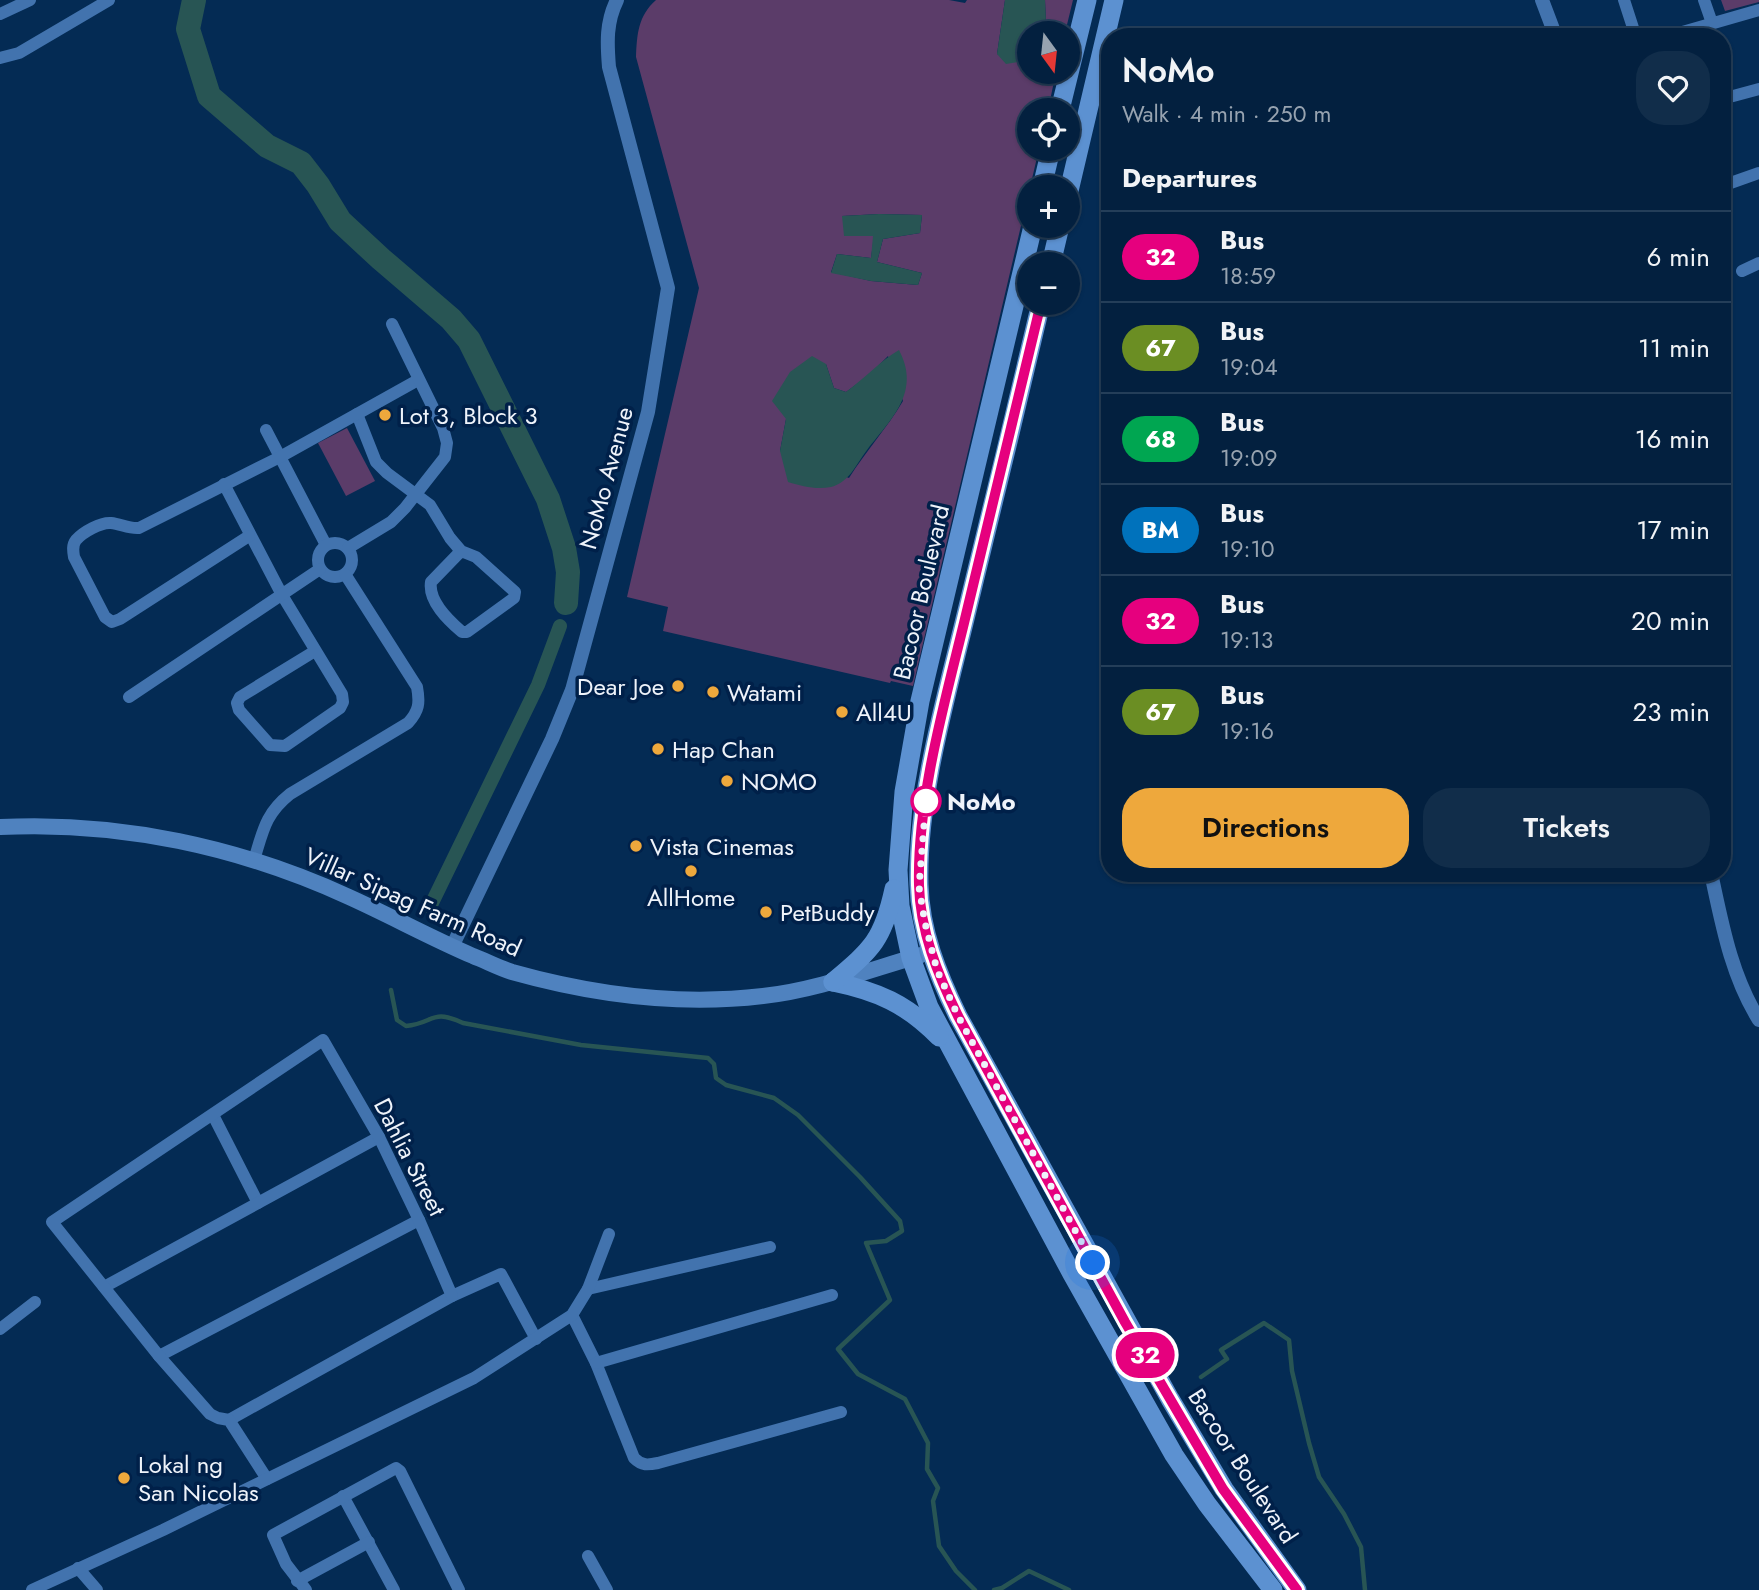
<!DOCTYPE html>
<html lang="en">
<head>
<meta charset="utf-8">
<style>
	:root { --surface:#03203f; --page:#112d4a; --text:#f1f3f6; --muted:#97a3b0; --line:#243e59; --accent:#eea83c }
	body { margin:0; font-family:Jost,sans-serif; background:var(--page); color:var(--text); height:100vh; display:flex; flex-direction:column; font-size:26px; white-space:nowrap }
	* { box-sizing:border-box; margin:0 }
	p { font-size:23px; color:var(--muted) }
	.icon { flex:none; width:38px; height:38px; fill:none; stroke:currentColor; stroke-width:2; stroke-linecap:round; stroke-linejoin:round }
	.map { position:relative; flex:1; overflow:hidden }
	.side { position:absolute; left:1101px; top:28px; width:630px; height:854px; display:flex; flex-direction:column; background:var(--surface); border-radius:28px; box-shadow:0 2px 5px #0004,0 0 0 2px var(--line) }
	.side>* { flex:none }
	.badge { padding:0 14px; border-radius:23px; font-size:24px; line-height:46px }
	.needle { width:46px; rotate:165deg }
	.fabs { position:absolute; left:1017px; top:21px; display:grid; gap:14px }
	.fabs a { display:grid; place-items:center; width:63px; height:63px; border-radius:50%; background:var(--surface); box-shadow:0 2px 5px #0004,0 0 0 2px var(--line); font-size:35px }
	.you { position:absolute; width:35px; height:35px; margin:-18px; border:5px solid #fff; border-radius:50%; background:#1a73e8; box-shadow:0 0 0 10px #1a73e833 }
	.map>.badge { position:absolute; translate:-50% -50%; box-shadow:0 0 0 4px #fff }
	h2 { padding:0 21px; font-size:26px; line-height:63px }
	.round { display:grid; place-items:center; flex:none; width:74px; height:74px; border-radius:28px; background:var(--page) }
	.summary { display:flex; align-items:center; justify-content:space-between; height:119px; padding:0 21px }
	h1 { font-size:33px; font-weight:600; line-height:52px }
	.cta { display:flex; gap:14px; margin-top:auto; padding:14px 21px }
	.cta a { flex:1; height:80px; border-radius:28px; background:var(--accent); color:#111; font-size:28px; font-weight:600; line-height:80px; text-align:center }
	.cta a+a { background:var(--page); color:var(--text) }
	ul { padding:0; list-style:none }
	li { display:flex; align-items:center; gap:21px; height:91px; padding:0 21px; border-top:2px solid var(--line) }
	li div { flex:1 }
	li b { display:block; font-size:26px }
	li em { font-style:normal }
	li .badge { min-width:77px; font-weight:700; text-align:center }
	.map>svg:first-child { display:block }
	.green { fill:#5b3c69; fill-rule:evenodd }
	.water { fill:#285554 }
	.lines { fill:none; stroke-linecap:round; stroke-linejoin:round }
	.stream { stroke:#285554; stroke-width:4.5 }
	.canal { stroke:#285554; stroke-width:14 }
	.river { stroke:#285554; stroke-width:24 }
	.minor { stroke:#4273ae; stroke-width:12 }
	.tertiary { stroke:#4273ae; stroke-width:14 }
	.secondary { stroke:#4f82bf; stroke-width:16 }
	.primary { stroke:#5c91d1; stroke-width:19 }
	.line-casing { stroke:#fff; stroke-width:16 }
	.line { stroke:#e6007e; stroke-width:10 }
	.walk { stroke:#eef3fa; stroke-width:7; stroke-dasharray:0 12.6 }
	.poi-dot { fill:#eea83c; stroke:#002049; stroke-width:2.5 }
	.stop-dot { fill:#fff; stroke:#e6007e; stroke-width:3.5 }
	.labels { text-anchor:middle; dominant-baseline:central; stroke-width:7; stroke-linejoin:round; paint-order:stroke }
	.poi-label { font-size:24px; fill:#eef3fa; stroke:#002049; text-anchor:start }
	.street-label { font-size:24px; fill:#eef3fa; stroke:#002049 }
	.stop-label { font-size:24px; font-weight:bold; fill:#eef3fa; stroke:#002049; text-anchor:start }
</style>
</head>
<body>
<div class="map">
<svg width="1759" height="1590" viewBox="0 0 1759 1590">
	<rect width="100%" height="100%" fill="#042b54"/>
	<g class="green">
		<path d="M656,0H949L965,3L967,0H1005L997,54L1018,62L1029,56V72H1056L1048,110H1029V149H1039L913,686L891,681L890,683L663,631L668,607L627,597L699,288L636,57C637,34 638,16 656,0ZM879,214L922,215L920,233L883,239L877,262L922,273L918,285L871,281L831,272L837,254L871,258L874,236L842,216ZM888,356L903,401C887,428 866,451 849,478L780,451L786,419L826,364L834,388L846,392L869,375Z"/>
		<polygon points="1045,0 1073,0 1065,33 1040,33 1046,23"/>
		<polygon points="1721,0 1759,0 1759,2 1725,11"/>
		<polygon points="347,428 375,481 346,496 318,443"/>
	</g>
	<g class="water">
		<polygon points="1005,0 1045,0 1046,23 1040,33 1029,33 1029,56 1018,62 1006,64 997,54"/>
		<polygon points="879,214 922,215 920,233 883,239 877,262 922,273 918,285 871,281 831,273 837,254 871,258 873,236 844,236 842,216"/>
		<path d="M899,350C921,392 892,418 867,450C856,464 850,482 831,487C816,490 802,486 788,482L780,451L786,419L772,401L790,372L812,356L826,364L834,388L846,392C864,379 881,360 899,350Z"/>
	</g>
	<g class="lines">
		<g class="stream">
			<path d="M391,990L397,1020L406,1026C435,1023 431,1008 463,1023L581,1045L708,1058L714,1064L716,1078L726,1085L774,1098L798,1115L860,1177L900,1221L902,1231L886,1241L866,1243L890,1300L838,1349L858,1374L905,1399L928,1443L927,1469L938,1488L933,1501L939,1546L956,1571L975,1590"/>
			<polyline points="1201,1377 1227,1359 1221,1350 1264,1323 1289,1340 1292,1371 1309,1443 1319,1477 1344,1514 1361,1547 1365,1590"/>
			<polyline points="994,1590 1002,1588 1029,1571 1069,1590"/>
		</g>
		<polyline class="canal" points="430,907 538,685 560,626"/>
		<polyline class="river" points="194,0 188,29 209,96 267,146 301,163 318,185 340,221 381,259 451,319 469,340 548,499 564,548 568,572 566,603"/>
		<g class="minor">
			<polyline points="1624,0 1636,37"/>
			<polyline points="1704,0 1712,23"/>
			<polyline points="0,14 30,0"/>
			<polyline points="1665,37 1759,10"/>
			<polyline points="0,58 19,53 109,0"/>
			<polyline points="1722,99 1759,89"/>
			<polyline points="1722,186 1759,173"/>
			<polyline points="1742,271 1759,263"/>
			<path d="M357,414L376,462L387,473L430,505L450,538L461,551L476,557L515,592L514,598L467,632H462C448,620 428,601 431,582L461,551"/>
			<polyline points="266,430 326,545"/>
			<polyline points="224,484 282,595 342,694 343,702 340,708 285,746 270,745 239,710 237,703 240,697 315,651"/>
			<path d="M249,536L120,619L112,622L105,617L74,557C73,551 72,545 76,540C83,532 101,522 111,523C121,524 129,529 139,528L280,457L418,380"/>
			<circle cx="335" cy="560" r="17"/>
			<polyline points="348,548 391,522 405,508 445,457 447,443 443,428 392,324"/>
			<polyline points="129,697 320,569"/>
			<path d="M254,860C263,831 265,814 290,794L408,723C419,711 420,703 417,687L345,574"/>
			<polyline points="213,1115 258,1203"/>
			<polyline points="104,1287 379,1137"/>
			<polyline points="588,1289 770,1247"/>
			<path d="M572,1315L596,1363L634,1458C642,1466 648,1465 658,1463L841,1412"/>
			<polyline points="0,1329 35,1302"/>
			<polyline points="159,1356 419,1220"/>
			<polyline points="596,1363 832,1295"/>
			<polyline points="229,1420 452,1296 501,1274 536,1339"/>
			<polyline points="267,1479 229,1420 218,1418 210,1414 159,1356 52,1222 323,1040 379,1137 419,1220 452,1296"/>
			<polyline points="343,1496 394,1590"/>
			<polyline points="588,1556 607,1590"/>
			<polyline points="78,1568 97,1590"/>
			<polyline points="297,1581 369,1542"/>
			<polyline points="32,1590 163,1530 474,1378 572,1315 588,1289 609,1234"/>
			<polyline points="306,1590 286,1564 273,1535 396,1468 400,1471 459,1590"/>
		</g>
		<g class="tertiary">
			<polyline points="1542,0 1556,37"/>
			<path d="M1711,873C1722,924 1731,975 1759,1020"/>
			<path d="M452,947L552,739L572,690L648,412L668,288L609,67C607,43 606,22 617,0"/>
		</g>
		<path class="secondary" d="M0,827C120,821 240,847 349,897C391,916 431,938 473,956C486,961 499,968 512,972C594,995 678,1006 763,996C817,990 869,970 921,955"/>
		<g class="primary">
			<polyline points="1060,110 1087,0"/>
			<polyline points="1042,187 1051,149"/>
			<polyline points="1068,195 1114,0"/>
			<polyline points="1033,226 920,701 904,792 898,870 900,906 911,958 929,1007 1072,1274 1174,1455 1207,1504 1273,1590"/>
			<polyline points="1051,264 1060,226"/>
			<path d="M1041,303C1016,410 990,516 964,623C944,705 917,800 919,884C920,931 938,975 958,1016L1170,1399L1224,1489L1297,1590"/>
			<path d="M833,982C877,991 907,1004 939,1037"/>
			<path d="M833,982C872,949 883,940 894,889"/>
		</g>
	</g>
	<g class="lines">
		<defs>
			<path id="line" d="M1041,303C1015,409 990,516 964,623C944,705 917,800 919,885C920,931 938,975 958,1016L1125,1322L1183,1421L1223,1489L1297,1590"/>
		</defs>
		<use href="#line" class="line-casing"/>
		<use href="#line" class="line"/>
		<polyline class="walk" points="926,801 919,887 925,923 937,970 958,1016 1093,1263"/>
	</g>
	<g class="poi-dot">
		<circle cx="385" cy="415" r="7"/>
		<circle cx="678" cy="686" r="7"/>
		<circle cx="713" cy="692" r="7"/>
		<circle cx="842" cy="712" r="7"/>
		<circle cx="658" cy="749" r="7"/>
		<circle cx="727" cy="781" r="7"/>
		<circle cx="636" cy="846" r="7"/>
		<circle cx="691" cy="871" r="7"/>
		<circle cx="766" cy="912" r="7"/>
		<circle cx="124" cy="1478" r="7"/>
	</g>
	<circle class="stop-dot" cx="926" cy="801" r="14"/>
	<g class="labels">
		<g class="poi-label">
			<text x="399" y="415">Lot 3, Block 3</text>
			<text x="664" y="686" text-anchor="end">Dear Joe</text>
			<text x="727" y="692">Watami</text>
			<text x="856" y="712">All4U</text>
			<text x="672" y="749">Hap Chan</text>
			<text x="741" y="781">NOMO</text>
			<text x="650" y="846">Vista Cinemas</text>
			<text x="691" y="897" text-anchor="middle">AllHome</text>
			<text x="780" y="912">PetBuddy</text>
			<text x="138" y="1464">Lokal ng<tspan x="138" dy="28">San Nicolas</tspan></text>
		</g>
		<g class="street-label">
			<text transform="translate(606 478) rotate(-75)">NoMo Avenue</text>
			<text transform="translate(921 592) rotate(-77)">Bacoor Boulevard</text>
			<text transform="translate(413 902) rotate(24)">Villar Sipag Farm Road</text>
			<text transform="translate(410 1157) rotate(63)">Dahlia Street</text>
			<text transform="translate(1243 1466) rotate(57)">Bacoor Boulevard</text>
		</g>
		<g class="stop-label">
			<text x="947" y="801">NoMo</text>
		</g>
	</g>
</svg>
<div class="fabs">
<a><svg class="needle" viewBox="-14 -14 28 28"><path d="M0-13l5 13h-10z" fill="#e53935"/><path d="M0 13l5-13h-10z" fill="#97a3b0"/></svg></a>
<a><svg class="icon" aria-label="locate" viewBox="0 0 24 24"><circle cx="12" cy="12" r="6"/><path d="M12 2v4M12 18v4M2 12h4M18 12h4"/></svg></a>
<a>+</a>
<a>−</a>
</div>
<div class="you" style="left:1093px;top:1263px"></div>
<b class="badge" style="left:1145px;top:1355px;background:#e6007e;color:#fff">32</b>
<section class="side">
<div class="summary"><div><h1>NoMo</h1><p>Walk · 4 min · 250 m</p></div><a class="round"><svg class="icon" aria-label="heart" viewBox="0 0 24 24"><path d="M12 20l-8-8c-3-5 5-10 8-4 3-6 11-1 8 4z"/></svg></a></div>
<h2>Departures</h2>
<ul>
<li><span class="badge" style="background:#e6007e;color:#fff">32</span><div><b>Bus</b><p>18:59</p></div><em>6 min</em></li>
<li><span class="badge" style="background:#6b8e23;color:#fff">67</span><div><b>Bus</b><p>19:04</p></div><em>11 min</em></li>
<li><span class="badge" style="background:#00a651;color:#fff">68</span><div><b>Bus</b><p>19:09</p></div><em>16 min</em></li>
<li><span class="badge" style="background:#0072bc;color:#fff">BM</span><div><b>Bus</b><p>19:10</p></div><em>17 min</em></li>
<li><span class="badge" style="background:#e6007e;color:#fff">32</span><div><b>Bus</b><p>19:13</p></div><em>20 min</em></li>
<li><span class="badge" style="background:#6b8e23;color:#fff">67</span><div><b>Bus</b><p>19:16</p></div><em>23 min</em></li>
</ul>
<div class="cta"><a>Directions</a><a>Tickets</a></div>
</section>
</div>
</body>
</html>
